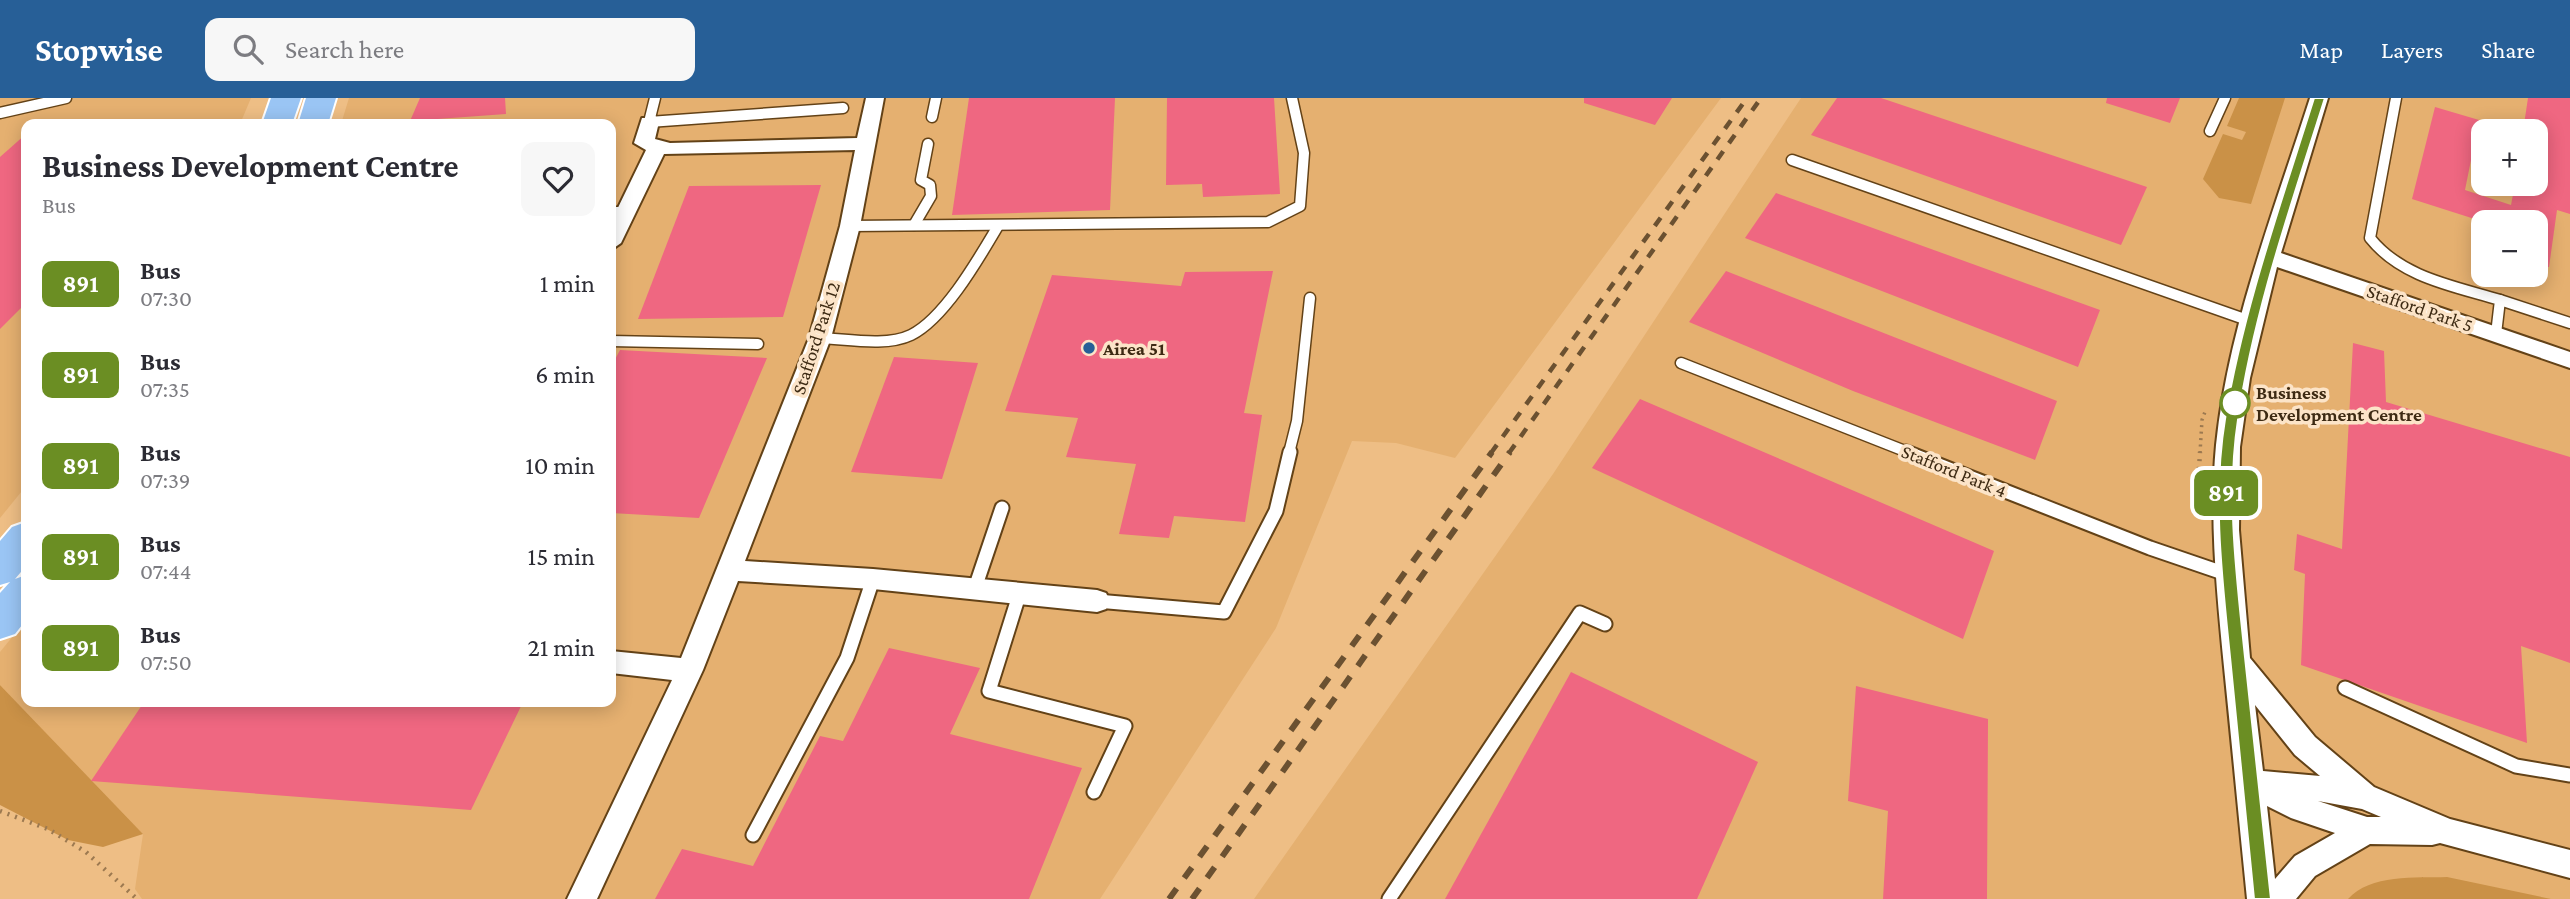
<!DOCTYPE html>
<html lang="en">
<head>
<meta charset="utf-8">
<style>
	:root { --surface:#fff; --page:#f7f7f7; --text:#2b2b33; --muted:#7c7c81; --accent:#275f97 }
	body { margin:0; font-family:"Crimson Pro",serif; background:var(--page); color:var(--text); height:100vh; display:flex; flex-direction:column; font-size:26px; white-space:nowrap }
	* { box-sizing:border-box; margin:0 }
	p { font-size:23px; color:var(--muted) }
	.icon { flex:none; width:38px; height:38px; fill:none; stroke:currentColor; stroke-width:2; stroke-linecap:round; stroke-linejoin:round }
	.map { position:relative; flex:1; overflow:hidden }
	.drawer { position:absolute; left:21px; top:21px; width:595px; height:588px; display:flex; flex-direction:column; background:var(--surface); border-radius:14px; box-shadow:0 4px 18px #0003 }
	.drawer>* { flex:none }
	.badge { padding:0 14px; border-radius:10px; font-size:24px; line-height:46px }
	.tools { position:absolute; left:2471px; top:21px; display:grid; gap:14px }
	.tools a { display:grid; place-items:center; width:77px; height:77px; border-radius:14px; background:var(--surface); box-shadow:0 4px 18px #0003; font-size:35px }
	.map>.badge { position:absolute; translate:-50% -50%; box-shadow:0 0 0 4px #fff }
	.round { display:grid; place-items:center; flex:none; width:74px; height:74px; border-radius:14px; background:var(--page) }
	.head { display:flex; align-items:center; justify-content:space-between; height:119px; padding:0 21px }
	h1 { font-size:33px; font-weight:700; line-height:52px }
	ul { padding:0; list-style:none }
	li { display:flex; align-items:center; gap:21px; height:91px; padding:0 21px }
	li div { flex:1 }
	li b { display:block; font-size:26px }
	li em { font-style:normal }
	li .badge { min-width:77px; font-weight:700; text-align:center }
	header { display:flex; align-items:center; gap:42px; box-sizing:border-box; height:98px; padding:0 35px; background:var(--accent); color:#fff }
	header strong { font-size:33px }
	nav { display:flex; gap:38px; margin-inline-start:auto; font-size:24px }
	.search { width:490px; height:63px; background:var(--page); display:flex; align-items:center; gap:18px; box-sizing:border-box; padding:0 24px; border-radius:14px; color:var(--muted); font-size:26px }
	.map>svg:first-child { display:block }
	.built { fill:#e5b070; fill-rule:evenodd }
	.green { fill:#ca9147 }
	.building { fill:#ef6781 }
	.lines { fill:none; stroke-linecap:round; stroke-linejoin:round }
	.lane-far1-casing { stroke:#634217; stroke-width:13 }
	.lane-casing { stroke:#634217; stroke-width:17 }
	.street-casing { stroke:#634217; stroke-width:4 }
	.highway-casing { stroke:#fff; stroke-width:4 }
	.path-far1 { stroke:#9c7950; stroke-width:3.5; stroke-dasharray:2 4.5; stroke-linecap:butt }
	.path { stroke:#9c7950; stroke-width:4.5; stroke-dasharray:2 6; stroke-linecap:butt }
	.lane-far1 { stroke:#fff; stroke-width:10 }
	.lane { stroke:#fff; stroke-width:13 }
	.street { fill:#fff; fill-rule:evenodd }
	.highway { fill:#9ac5f4; fill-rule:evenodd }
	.rail-far1 { stroke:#6b5131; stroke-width:4.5; stroke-dasharray:10 10; stroke-linecap:butt }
	.rail { stroke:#6b5131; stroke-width:6; stroke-dasharray:13 13; stroke-linecap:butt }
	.line { fill:#6b8e23; stroke:#fff; stroke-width:2 }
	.poi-dot { fill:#275f97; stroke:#fce4c8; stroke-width:2.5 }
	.stop-dot { fill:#fff; stroke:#6b8e23; stroke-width:3.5 }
	.labels { text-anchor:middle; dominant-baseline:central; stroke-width:7; stroke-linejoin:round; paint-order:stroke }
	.street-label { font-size:19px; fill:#3d2a13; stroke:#fce4c8 }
	.poi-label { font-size:19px; font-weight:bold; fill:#3d2a13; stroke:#fce4c8; text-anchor:start }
	.stop-label { font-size:19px; font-weight:bold; fill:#3d2a13; stroke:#fce4c8; text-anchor:start }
</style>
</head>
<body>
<header>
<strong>Stopwise</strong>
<div class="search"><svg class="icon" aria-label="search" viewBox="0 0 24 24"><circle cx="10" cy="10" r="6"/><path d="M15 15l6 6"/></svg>Search here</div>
<nav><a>Map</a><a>Layers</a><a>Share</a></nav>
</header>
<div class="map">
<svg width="2570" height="801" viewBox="0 0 2570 801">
	<rect width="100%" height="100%" fill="#eebe85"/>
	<g class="built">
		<polygon points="0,0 251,0 240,26 26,26 26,388 0,420"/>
		<polygon points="349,0 1721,0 1455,360 1396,345 1352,343 1276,530 1100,801 142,801 135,791 143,736 0,587 0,554 26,522 26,604 611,604 611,26 341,26"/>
		<path d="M1801,0H2570V801H1254L1553,376ZM2483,33H2536V86H2483ZM2483,124H2536V177H2483Z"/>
	</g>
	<g class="green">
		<polygon points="2239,0 2285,0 2251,106 2219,100 2203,81 2223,36 2242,42 2246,34 2227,28"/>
		<polygon points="0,587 143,736 103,749 68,742 0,707"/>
		<path d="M2447,779L2551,801H2348C2370,776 2416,780 2447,779Z"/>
	</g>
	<g class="building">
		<polygon points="420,0 505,0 506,16 410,23"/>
		<polygon points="969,0 1115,0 1110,112 952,117"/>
		<polygon points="1167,0 1274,0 1280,96 1203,99 1202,86 1166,87"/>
		<polygon points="1584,0 1672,0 1655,27 1584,5"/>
		<polygon points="1837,0 1881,0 2147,89 2121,147 1811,37"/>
		<polygon points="2107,0 2180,0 2170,25 2106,5"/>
		<polygon points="2528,0 2570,0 2570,116 2557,112 2549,169 2536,168 2536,124 2484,124 2412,101 2435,9 2479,22 2465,92 2511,107 2515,86 2536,86 2536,33 2523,33"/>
		<polygon points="26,36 26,205 0,231 0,59"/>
		<polygon points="821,87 783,219 638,221 689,88"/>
		<polygon points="1776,95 2100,212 2078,269 1745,140"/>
		<polygon points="1273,173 1244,315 1262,317 1245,424 1174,418 1169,440 1119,436 1136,366 1066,359 1078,320 1005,313 1052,177 1181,188 1185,174"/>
		<polygon points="1726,173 2057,303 2035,362 1853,293 1689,224"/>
		<polygon points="2353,245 2384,253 2386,304 2570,359 2570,565 2521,548 2527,645 2301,567 2305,476 2294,472 2297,436 2342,451"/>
		<polygon points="620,252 767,260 699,420 611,415 611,269"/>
		<polygon points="894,259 978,265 942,381 851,374"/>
		<polygon points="1640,301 1994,453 1963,541 1592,370"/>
		<polygon points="889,550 980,570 950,636 1082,670 1029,801 655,801 682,751 753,768 820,638 843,643"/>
		<polygon points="1571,574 1758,664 1697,801 1445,801"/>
		<polygon points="1856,588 1988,621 1987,801 1883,801 1888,713 1848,703"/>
		<polygon points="144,604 523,604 471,712 91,683"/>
	</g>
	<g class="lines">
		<defs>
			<g id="lane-far1">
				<polyline points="655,0 649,24 843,10"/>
				<path d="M2396,0L2370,140C2402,180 2454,188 2500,202L2496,236"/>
				<polyline points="0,15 66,0"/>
				<polyline points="932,19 936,0"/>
				<polyline points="2210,33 2225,0"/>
				<polyline points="1792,62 2253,224"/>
				<polyline points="611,114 625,114"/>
				<polyline points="914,127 931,98 930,87 921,82 928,46"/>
				<polyline points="850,128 1268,124 1300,108 1304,55 1292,0"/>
				<polyline points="2500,202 2570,225"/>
				<path d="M820,240C847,241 886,249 911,237C945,220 979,160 998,128"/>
				<polyline points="611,243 758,246"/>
				<polyline points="1681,265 1910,355"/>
				<polyline points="1289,355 1297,323 1310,200"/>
			</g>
			<g id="lane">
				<polyline points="1906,354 2150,450 2229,477"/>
				<polyline points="975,490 1002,410"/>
				<polyline points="1020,494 989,593 1125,628 1094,694"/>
				<polyline points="1097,503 1224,514 1276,413 1290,354"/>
				<polyline points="2345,590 2516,668 2570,677"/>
				<polyline points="753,737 847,560 873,481"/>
				<polyline points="1389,801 1580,515 1605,526"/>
			</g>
			<g id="street">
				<polygon points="866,0 884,0 860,128 831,240 745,463 873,471 1097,492 1106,495 1110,503 1106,511 1097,514 873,491 738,483 703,572 597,801 567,801 672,582 611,575 611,553 681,560 809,240 840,128 855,52 664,56 621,145 611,152 611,124 646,52 634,45 642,20 656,20 659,24 655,41 670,45 857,40"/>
				<path d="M2310,0H2328L2281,155L2570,254V270L2277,169L2250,280L2240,349L2239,432L2250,560L2315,639L2374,689L2450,721L2570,752V780L2440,745L2432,747L2370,746L2315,778L2296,801H2247C2239,724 2232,646 2224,569C2217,496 2209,421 2216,347C2228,229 2274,113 2310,0ZM2255,607L2295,657L2320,678L2263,673ZM2318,703L2362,711L2381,719H2367ZM2267,708L2291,720L2335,735L2295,758L2275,781Z"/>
			</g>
			<g id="highway">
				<polygon points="271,0 301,0 292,26 262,26"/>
				<polygon points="306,0 336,0 328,26 298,26"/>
				<polygon points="26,424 26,468 15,481 26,477 26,522 15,536 0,541 0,495 10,484 0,487 0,443 12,429"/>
			</g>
		</defs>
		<use href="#lane-far1" class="lane-far1-casing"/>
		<use href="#lane" class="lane-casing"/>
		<use href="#street" class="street-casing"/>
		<use href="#highway" class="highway-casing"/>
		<polyline class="path-far1" points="2200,355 2202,322 2206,311"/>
		<g class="path">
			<polyline points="2199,371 2200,354"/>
			<polyline points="0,713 48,731 86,754 137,801"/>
		</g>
		<use href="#lane-far1" class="lane-far1"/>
		<use href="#lane" class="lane"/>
		<use href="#street" class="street"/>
		<use href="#highway" class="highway"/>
		<g class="rail-far1">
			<polyline points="1491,355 1747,0"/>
			<polyline points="1509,355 1761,0"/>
		</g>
		<g class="rail">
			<polyline points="1169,801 1492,354"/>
			<polyline points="1192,801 1510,354"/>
		</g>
	</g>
	<path class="line" d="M2314,0H2325C2292,105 2254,212 2238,322C2226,400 2237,481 2245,559C2254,640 2262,720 2271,801H2254C2246,720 2238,639 2230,559C2222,481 2212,399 2225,321C2243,212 2281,105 2314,0Z"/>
	<circle class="poi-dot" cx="1089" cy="250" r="7"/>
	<circle class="stop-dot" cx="2235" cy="305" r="14"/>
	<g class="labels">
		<g class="street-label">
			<text transform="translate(2420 210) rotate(19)">Stafford Park 5</text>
			<text transform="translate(816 240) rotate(-72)">Stafford Park 12</text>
			<text transform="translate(1954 373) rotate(22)">Stafford Park 4</text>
		</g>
		<g class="poi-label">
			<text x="1103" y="250">Airea 51</text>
		</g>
		<g class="stop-label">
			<text x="2256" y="294">Business<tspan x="2256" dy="22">Development Centre</tspan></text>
		</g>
	</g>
</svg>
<div class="tools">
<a>+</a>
<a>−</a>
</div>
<b class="badge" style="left:2226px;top:395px;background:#6b8e23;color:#fff">891</b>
<section class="drawer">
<div class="head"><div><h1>Business Development Centre</h1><p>Bus</p></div><a class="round"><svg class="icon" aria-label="heart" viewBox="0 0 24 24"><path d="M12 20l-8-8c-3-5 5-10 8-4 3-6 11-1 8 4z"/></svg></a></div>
<ul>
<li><span class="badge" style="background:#6b8e23;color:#fff">891</span><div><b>Bus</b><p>07:30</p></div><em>1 min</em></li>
<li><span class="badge" style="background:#6b8e23;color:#fff">891</span><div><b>Bus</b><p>07:35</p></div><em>6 min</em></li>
<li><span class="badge" style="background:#6b8e23;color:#fff">891</span><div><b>Bus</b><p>07:39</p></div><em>10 min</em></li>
<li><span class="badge" style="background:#6b8e23;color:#fff">891</span><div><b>Bus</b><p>07:44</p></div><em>15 min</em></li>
<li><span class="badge" style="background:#6b8e23;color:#fff">891</span><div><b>Bus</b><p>07:50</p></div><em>21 min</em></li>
</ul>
</section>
</div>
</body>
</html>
